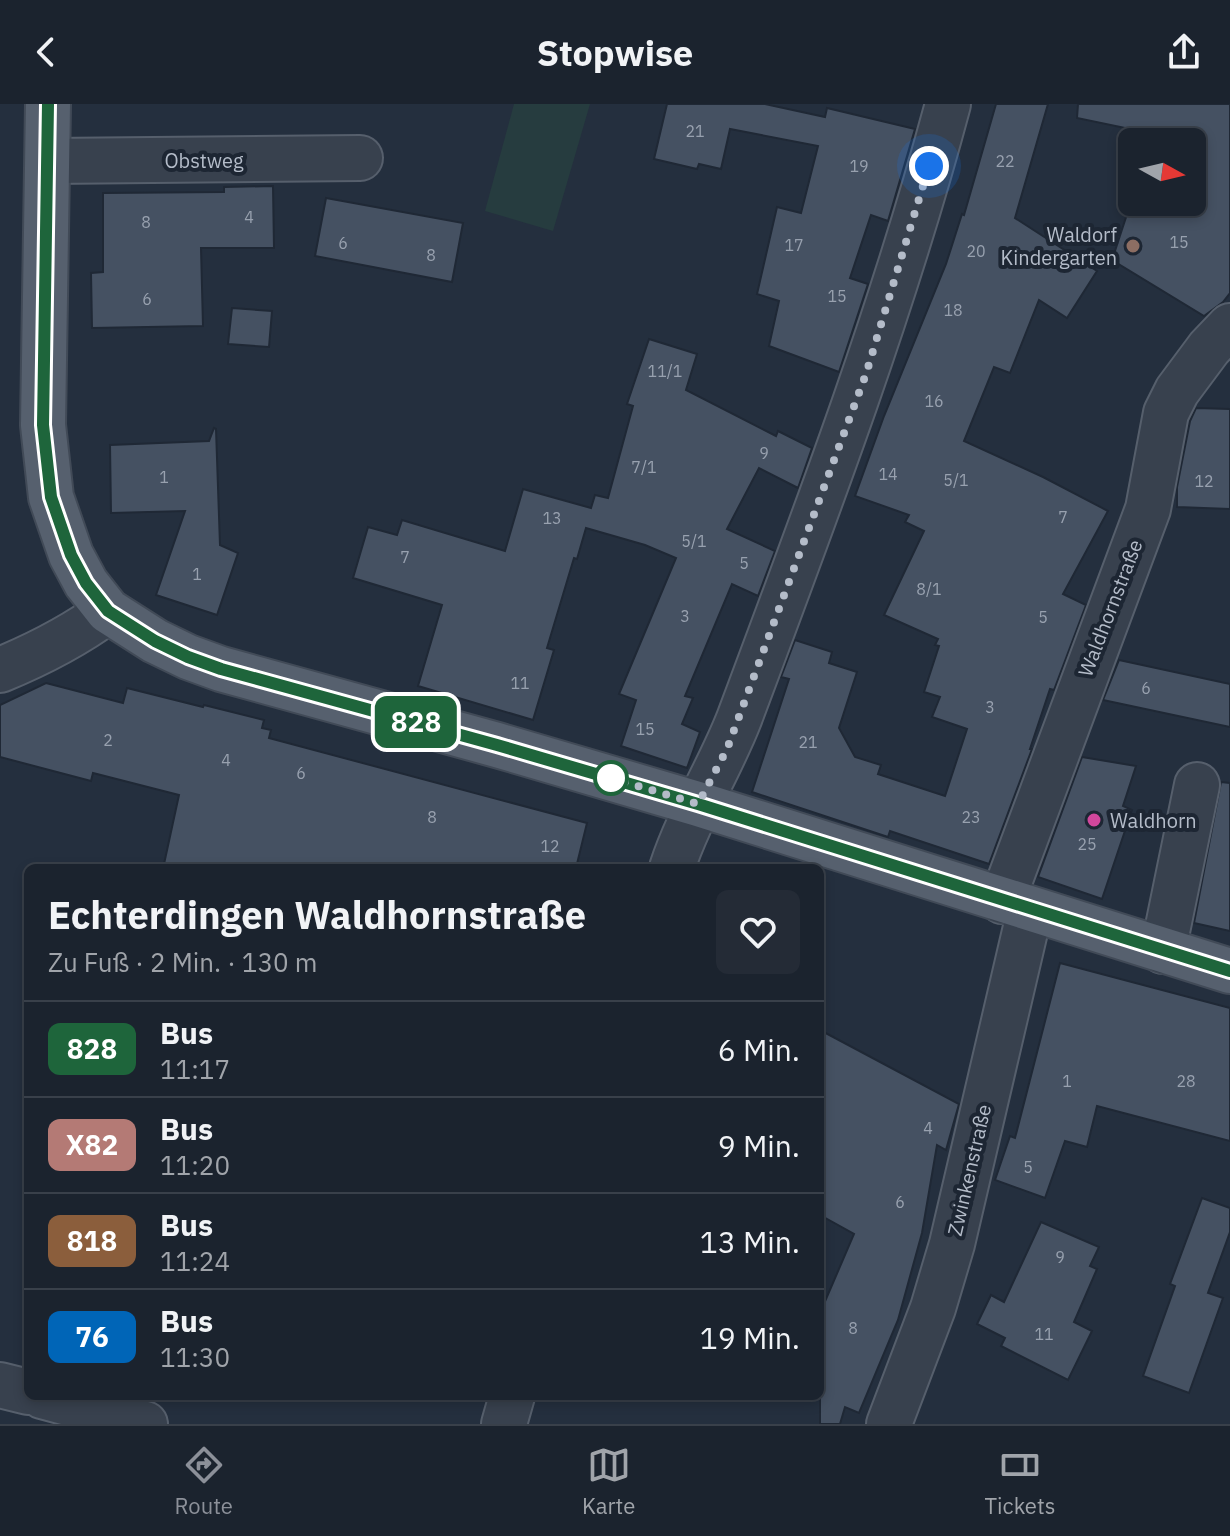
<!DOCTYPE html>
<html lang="de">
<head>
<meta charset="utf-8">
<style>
	:root { --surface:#1b232e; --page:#242b36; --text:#f1f3f6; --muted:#a0a4aa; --line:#39404a; --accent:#8c9099 }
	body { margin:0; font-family:"IBM Plex Sans",sans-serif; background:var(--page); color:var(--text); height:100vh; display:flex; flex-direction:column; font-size:30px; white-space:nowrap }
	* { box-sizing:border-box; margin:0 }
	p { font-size:26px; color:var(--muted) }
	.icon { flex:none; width:44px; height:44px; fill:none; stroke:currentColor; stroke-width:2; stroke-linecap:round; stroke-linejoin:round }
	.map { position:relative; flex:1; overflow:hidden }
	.panel { position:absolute; left:24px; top:760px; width:800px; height:536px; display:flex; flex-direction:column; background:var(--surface); border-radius:12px; box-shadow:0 4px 12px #0003,0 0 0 2px var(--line) }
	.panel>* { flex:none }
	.badge { padding:0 16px; border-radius:12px; font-size:28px; line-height:52px }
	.needle { width:52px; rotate:98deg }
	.controls { position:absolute; left:1118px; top:24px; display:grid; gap:16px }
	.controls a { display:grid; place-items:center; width:88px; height:88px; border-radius:12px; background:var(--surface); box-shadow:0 4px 12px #0003,0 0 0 2px var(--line); font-size:40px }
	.you { position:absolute; width:40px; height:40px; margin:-20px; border:6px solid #fff; border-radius:50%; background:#1a73e8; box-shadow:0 0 0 12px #1a73e833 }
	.map>.badge { position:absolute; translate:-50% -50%; box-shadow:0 0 0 4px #fff }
	.round { display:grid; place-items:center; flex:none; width:84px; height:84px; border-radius:12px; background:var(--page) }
	.headline { display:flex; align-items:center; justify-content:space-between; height:136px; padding:0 24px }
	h1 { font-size:38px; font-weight:700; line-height:60px }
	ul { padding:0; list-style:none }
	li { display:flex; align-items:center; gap:24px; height:96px; padding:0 24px; border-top:2px solid var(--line) }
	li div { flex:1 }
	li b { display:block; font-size:30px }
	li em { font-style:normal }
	li .badge { min-width:88px; font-weight:700; text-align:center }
	header { display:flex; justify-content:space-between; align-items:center; height:104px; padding:0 24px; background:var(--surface); font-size:36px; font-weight:700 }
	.dock { display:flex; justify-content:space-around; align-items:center; height:112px; border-top:2px solid var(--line); background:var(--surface); font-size:22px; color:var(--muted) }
	.dock a { display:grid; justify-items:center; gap:4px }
	.dock .active { color:var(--accent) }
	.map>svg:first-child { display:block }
	.green { fill:#263c3f }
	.building { fill:#455162; stroke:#1f2835; stroke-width:2 }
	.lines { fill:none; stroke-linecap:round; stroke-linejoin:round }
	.minor-casing { stroke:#565f6c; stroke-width:48 }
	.major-casing { stroke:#414a57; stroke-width:48 }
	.minor { stroke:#38414e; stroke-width:44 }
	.major { stroke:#56606e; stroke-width:44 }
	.line-casing { stroke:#fff; stroke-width:18 }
	.line { stroke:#1e653b; stroke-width:12 }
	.walk { stroke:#b4bcc9; stroke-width:8; stroke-dasharray:0 14.4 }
	.education-dot { fill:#8d6e63; stroke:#1d2633; stroke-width:3 }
	.stop-dot { fill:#fff; stroke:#1e653b; stroke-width:4 }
	.hotel-dot { fill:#d1479c; stroke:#1d2633; stroke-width:3 }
	.labels { text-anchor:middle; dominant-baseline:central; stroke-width:8; stroke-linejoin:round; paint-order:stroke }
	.number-label { font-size:16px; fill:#98a1af }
	.street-label { font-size:20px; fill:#b4bcc9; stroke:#1d2633 }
	.poi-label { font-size:20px; fill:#b4bcc9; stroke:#1d2633; text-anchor:end }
</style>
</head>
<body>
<header><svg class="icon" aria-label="back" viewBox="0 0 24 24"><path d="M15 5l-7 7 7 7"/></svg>Stopwise<svg class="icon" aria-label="share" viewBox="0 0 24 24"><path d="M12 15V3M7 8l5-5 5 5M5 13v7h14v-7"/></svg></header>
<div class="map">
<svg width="1230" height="1320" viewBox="0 0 1230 1320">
	<rect width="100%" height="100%" fill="#242f3e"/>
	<polygon class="green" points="514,0 590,0 553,127 485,107"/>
	<g class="building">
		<polygon points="667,0 765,0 825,13 827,4 915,25 888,117 871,111 850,174 868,180 839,268 769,242 779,197 757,190 777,103 801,109 818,42 730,25 721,65 699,60 697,65 654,55"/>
		<polygon points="996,0 1048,0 1015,114 1097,167 1067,214 1039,196 1010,269 994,263 964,337 1043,373 1108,407 1063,490 1086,501 1054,586 1050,585 1030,645 1032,645 989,760 890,727 888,733 752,688 789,575 781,573 795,536 832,548 829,559 857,568 839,624 855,653 881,661 878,670 945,692 967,625 932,613 940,593 924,588 939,542 935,541 938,535 884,511 924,427 905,418 909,411 855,392 884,312 946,160 962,110 964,111"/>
		<polygon points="1078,0 1230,0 1230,189 1223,198 1204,212 1112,156 1131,98 1192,98 1192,38 1152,38 1154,30 1077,14"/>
		<polygon points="273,82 274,144 201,144 203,222 92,224 91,169 103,168 103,89 224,88 224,83"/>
		<polygon points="326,94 463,119 452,178 315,152"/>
		<polygon points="232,204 272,207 269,243 228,240"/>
		<polygon points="649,235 697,250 686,286 776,332 778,327 812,344 798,384 759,364 727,425 775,447 758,492 732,480 685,592 693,594 682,620 700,628 687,664 621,642 636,596 619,590 676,454 645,441 586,424 577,455 574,454 547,544 554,546 533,616 418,582 442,501 353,474 368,423 397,431 402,416 505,447 523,385 591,404 595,391 608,394 633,302 627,300"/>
		<polygon points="1196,304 1230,305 1230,405 1177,403 1177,383 1190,317"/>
		<polygon points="214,324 216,325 220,441 238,449 217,511 156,491 185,407 111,409 110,341 209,337"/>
		<polygon points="1119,556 1230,580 1230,623 1103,596"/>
		<polygon points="46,579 123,599 127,584 203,603 204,601 264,616 262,624 271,626 269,634 587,719 576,764 180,764 164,760 179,691 93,669 91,677 0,653 0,601"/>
		<polygon points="1082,653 1136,662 1123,702 1132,706 1102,795 1038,773"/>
		<polygon points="1221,678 1230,679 1230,827 1194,819"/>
		<polygon points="1060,859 1230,904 1230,1037 1097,1002 1087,1043 1065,1037 1045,1094 995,1076 1010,1032 1015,1034"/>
		<polygon points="820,926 959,1000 946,1046 937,1041 922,1129 898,1216 859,1309 845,1303 840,1320 820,1320 820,1209 854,1130 820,1111"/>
		<polygon points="1202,1094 1230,1104 1230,1128 1208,1189 1223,1194 1189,1289 1143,1272 1175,1182 1170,1180"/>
		<polygon points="1041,1118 1099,1143 1090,1162 1097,1165 1074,1218 1092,1227 1068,1276 1001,1242 1005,1234 977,1220 991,1191 1004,1198"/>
	</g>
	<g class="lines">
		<defs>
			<g id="minor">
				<polyline points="49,57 360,54"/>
				<path d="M0,566C39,550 74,532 108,507"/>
				<path d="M672,764C689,712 719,666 739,615C815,412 892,209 948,0"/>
				<polyline points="1002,797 1148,405 1166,309 1177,287 1209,244 1230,222"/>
				<polyline points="1163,847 1197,681"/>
				<polyline points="0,1281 28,1288"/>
				<polyline points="42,1292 145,1320"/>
				<polyline points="504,1320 512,1292"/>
				<polyline points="889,1320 933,1204 952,1140 1030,806"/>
			</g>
			<polyline id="major" points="48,0 43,321 51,393 71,451 86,479 108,507 155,537 188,553 221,565 497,641 698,700 1230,867"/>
		</defs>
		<use href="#minor" class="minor-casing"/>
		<use href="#major" class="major-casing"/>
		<use href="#minor" class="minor"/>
		<use href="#major" class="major"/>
	</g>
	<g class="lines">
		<defs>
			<polyline id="line" points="48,0 43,321 51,393 71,451 86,479 108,507 155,537 188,553 221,565 497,641 698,700 1230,867"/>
		</defs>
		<use href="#line" class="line-casing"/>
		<use href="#line" class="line"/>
		<polyline class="walk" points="611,674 698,700 727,645 866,270 929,62"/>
	</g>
	<circle class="education-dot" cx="1133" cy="142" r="8"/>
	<circle class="stop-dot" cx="611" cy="674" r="16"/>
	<circle class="hotel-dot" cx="1094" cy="716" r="8"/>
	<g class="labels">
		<g class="number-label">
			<text x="695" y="27">21</text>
			<text x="1005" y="57">22</text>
			<text x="859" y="62">19</text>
			<text x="249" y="113">4</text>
			<text x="146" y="118">8</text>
			<text x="1179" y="138">15</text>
			<text x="343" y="139">6</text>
			<text x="794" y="141">17</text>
			<text x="976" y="147">20</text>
			<text x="431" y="151">8</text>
			<text x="837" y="192">15</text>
			<text x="147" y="195">6</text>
			<text x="953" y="206">18</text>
			<text x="665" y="267">11/1</text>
			<text x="934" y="297">16</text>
			<text x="764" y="349">9</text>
			<text x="644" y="363">7/1</text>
			<text x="888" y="370">14</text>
			<text x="164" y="373">1</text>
			<text x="956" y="376">5/1</text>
			<text x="1204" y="377">12</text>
			<text x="1063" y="413">7</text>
			<text x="552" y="414">13</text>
			<text x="694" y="437">5/1</text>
			<text x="405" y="453">7</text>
			<text x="744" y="459">5</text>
			<text x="197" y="470">1</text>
			<text x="929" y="485">8/1</text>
			<text x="685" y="512">3</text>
			<text x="1043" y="513">5</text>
			<text x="520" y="579">11</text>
			<text x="1146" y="584">6</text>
			<text x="990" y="603">3</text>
			<text x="645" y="625">15</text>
			<text x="108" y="636">2</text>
			<text x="808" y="638">21</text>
			<text x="226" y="656">4</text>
			<text x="301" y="669">6</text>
			<text x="432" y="713">8</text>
			<text x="971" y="713">23</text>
			<text x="1087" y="740">25</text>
			<text x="550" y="742">12</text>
			<text x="1067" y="977">1</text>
			<text x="1186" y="977">28</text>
			<text x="928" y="1024">4</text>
			<text x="1028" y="1063">5</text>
			<text x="900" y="1098">6</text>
			<text x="1060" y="1153">9</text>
			<text x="853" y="1224">8</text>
			<text x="1044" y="1230">11</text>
		</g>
		<g class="street-label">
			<text x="204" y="56">Obstweg</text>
			<text transform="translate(1110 504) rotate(-69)">Waldhornstraße</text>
			<text transform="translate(969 1066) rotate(-77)">Zwinkenstraße</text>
		</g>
		<g class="poi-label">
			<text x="1117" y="130">Waldorf<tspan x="1117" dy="23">Kindergarten</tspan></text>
			<text x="1110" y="716" text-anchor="start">Waldhorn</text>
		</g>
	</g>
</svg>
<div class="controls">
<a><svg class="needle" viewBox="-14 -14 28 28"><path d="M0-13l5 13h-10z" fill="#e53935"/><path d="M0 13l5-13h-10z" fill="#a0a4aa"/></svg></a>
</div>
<div class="you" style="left:929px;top:62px"></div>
<b class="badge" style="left:416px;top:618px;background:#1e653b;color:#fff">828</b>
<section class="panel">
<div class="headline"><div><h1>Echterdingen Waldhornstraße</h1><p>Zu Fuß · 2 Min. · 130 m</p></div><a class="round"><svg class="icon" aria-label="heart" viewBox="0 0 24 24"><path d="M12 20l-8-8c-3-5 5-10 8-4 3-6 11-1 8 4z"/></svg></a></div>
<ul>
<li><span class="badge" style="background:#1e653b;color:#fff">828</span><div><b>Bus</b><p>11:17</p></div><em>6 Min.</em></li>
<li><span class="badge" style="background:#b47a75;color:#fff">X82</span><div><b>Bus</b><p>11:20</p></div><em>9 Min.</em></li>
<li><span class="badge" style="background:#8b5e3c;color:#fff">818</span><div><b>Bus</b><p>11:24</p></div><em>13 Min.</em></li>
<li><span class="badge" style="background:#0065b7;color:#fff">76</span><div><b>Bus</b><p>11:30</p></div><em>19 Min.</em></li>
</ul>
</section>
</div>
<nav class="dock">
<a class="active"><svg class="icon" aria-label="directions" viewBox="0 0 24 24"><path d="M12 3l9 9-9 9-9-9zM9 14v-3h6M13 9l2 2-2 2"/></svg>Route</a>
<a><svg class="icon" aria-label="map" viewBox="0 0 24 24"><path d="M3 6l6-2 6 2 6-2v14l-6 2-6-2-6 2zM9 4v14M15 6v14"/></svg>Karte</a>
<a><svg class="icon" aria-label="tickets" viewBox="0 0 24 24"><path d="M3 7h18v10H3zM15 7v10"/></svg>Tickets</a>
</nav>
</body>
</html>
